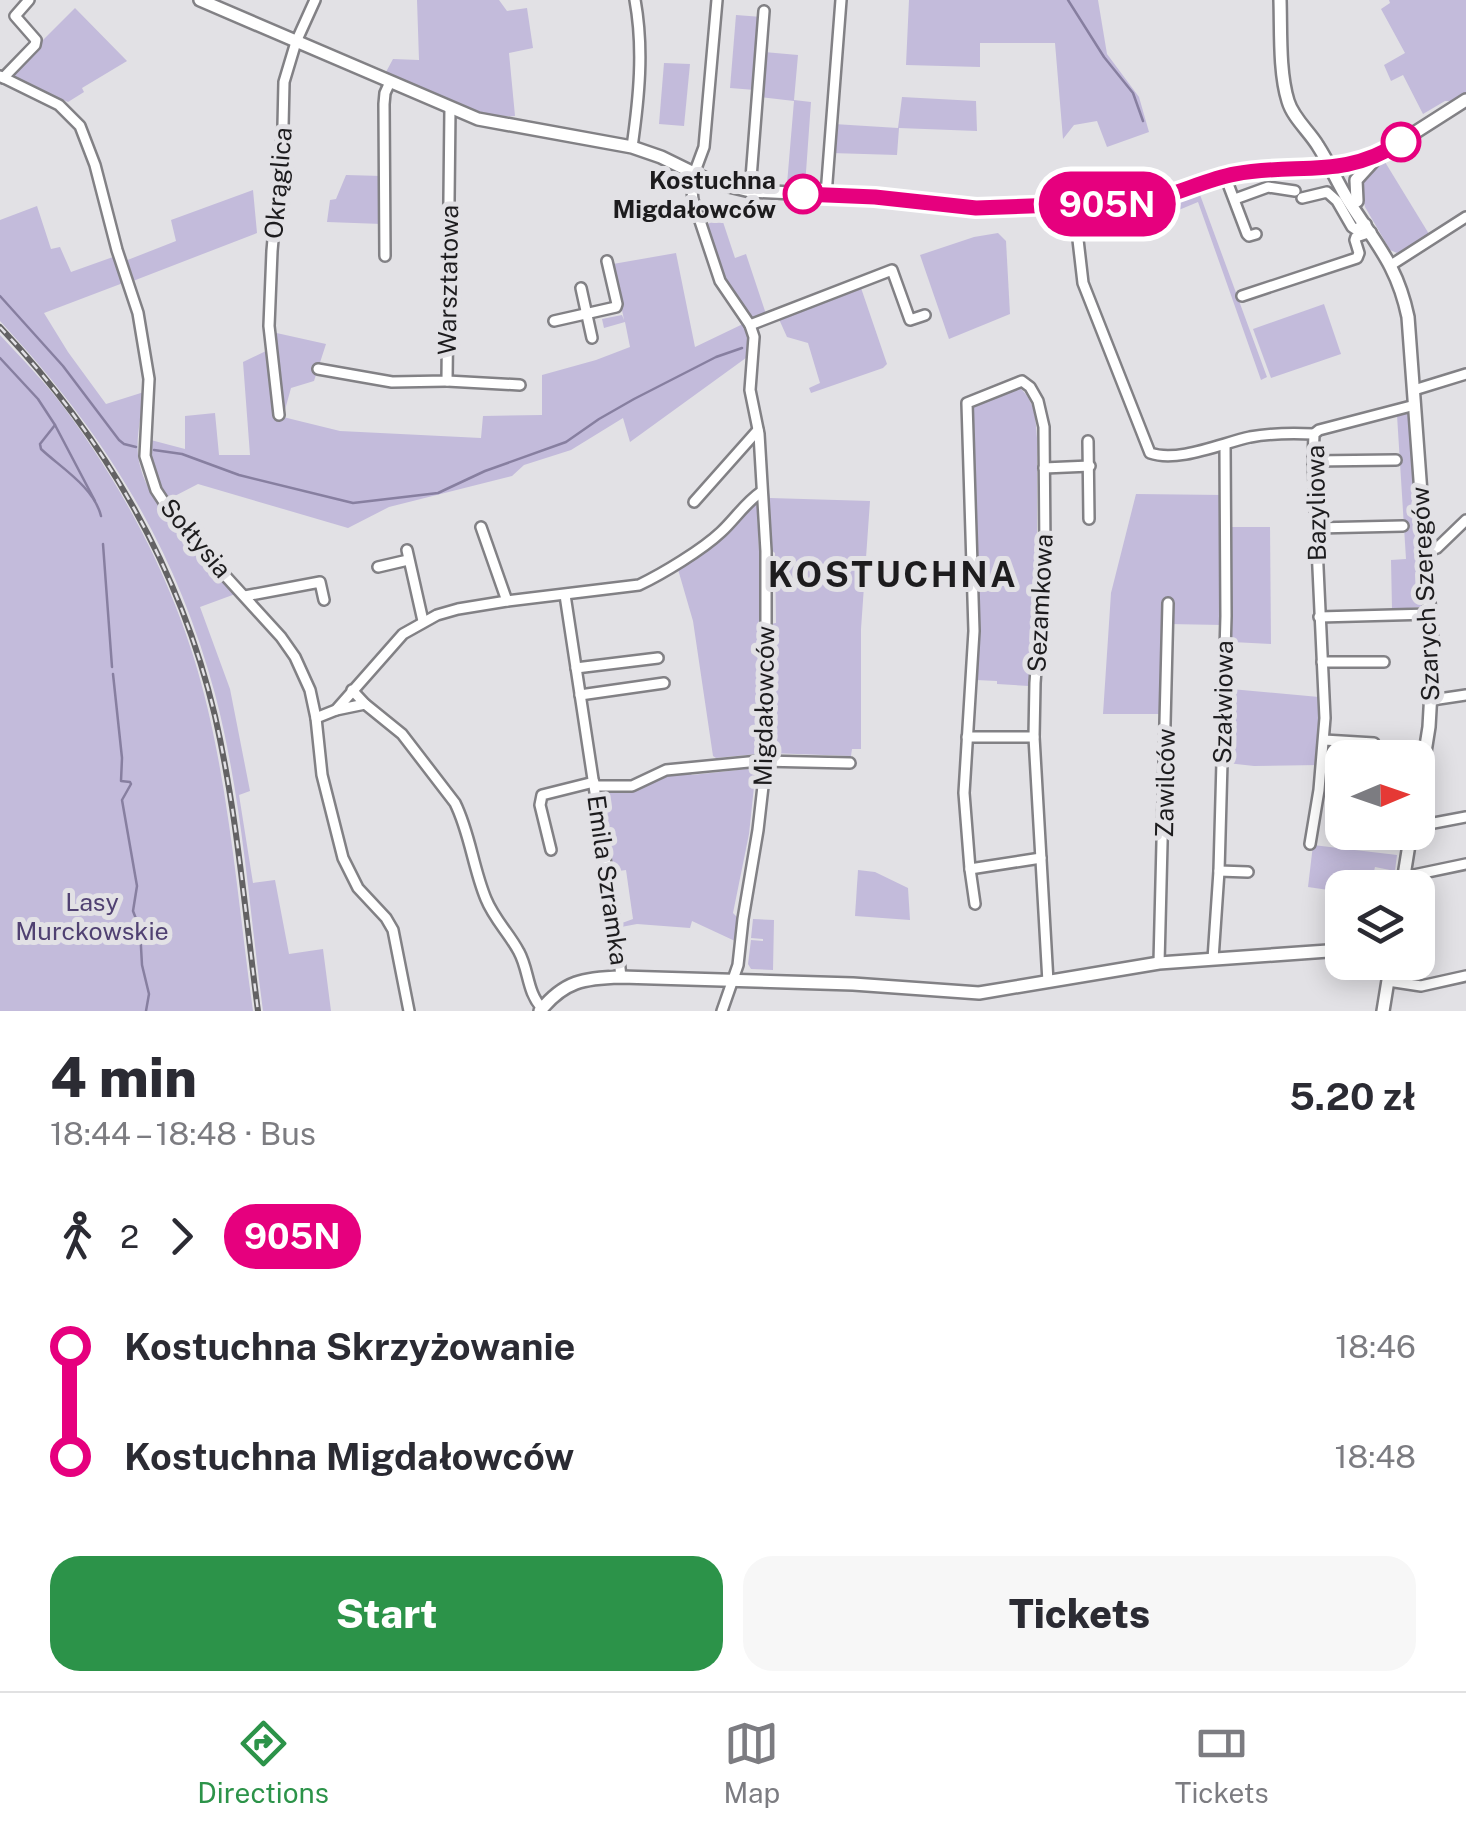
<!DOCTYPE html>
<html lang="en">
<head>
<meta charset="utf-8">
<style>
	:root { --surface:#fff; --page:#f7f7f7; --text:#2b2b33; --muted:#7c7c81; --line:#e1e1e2; --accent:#2c9349 }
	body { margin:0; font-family:"Public Sans",sans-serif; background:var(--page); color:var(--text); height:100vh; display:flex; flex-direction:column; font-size:38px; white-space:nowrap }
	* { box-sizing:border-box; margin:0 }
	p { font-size:32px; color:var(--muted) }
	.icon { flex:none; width:55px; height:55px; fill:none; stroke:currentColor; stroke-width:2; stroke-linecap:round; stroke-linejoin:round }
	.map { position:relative; height:1011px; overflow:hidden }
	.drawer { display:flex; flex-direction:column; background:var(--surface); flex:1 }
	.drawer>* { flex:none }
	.badge { padding:0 20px; border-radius:32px; font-size:35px; line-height:65px }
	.needle { width:65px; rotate:88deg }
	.fabs { position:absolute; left:1325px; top:740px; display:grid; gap:20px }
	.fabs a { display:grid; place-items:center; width:110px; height:110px; border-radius:20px; background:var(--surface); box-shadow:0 5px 25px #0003; font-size:50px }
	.map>.badge { position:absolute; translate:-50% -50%; box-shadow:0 0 0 5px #fff }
	.legs { display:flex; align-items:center; gap:15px; height:110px; padding:0 50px; font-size:32px }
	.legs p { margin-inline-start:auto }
	.headline { display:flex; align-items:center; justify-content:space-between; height:170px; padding:0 50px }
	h1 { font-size:55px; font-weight:800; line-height:75px }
	.button { display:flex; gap:20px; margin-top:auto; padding:20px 50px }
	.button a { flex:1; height:115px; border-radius:30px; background:var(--accent); color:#fff; font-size:40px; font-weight:800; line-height:115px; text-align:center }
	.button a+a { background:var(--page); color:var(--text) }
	ul { padding:0 50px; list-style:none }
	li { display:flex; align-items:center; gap:35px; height:110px; font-size:38px }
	li i { display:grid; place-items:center; width:15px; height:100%; margin:0 12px; background:currentColor }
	li i::after { content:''; width:25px; height:25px; margin:-12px; border:8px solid; border-radius:50%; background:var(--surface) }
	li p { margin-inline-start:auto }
	li:first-child i { background:linear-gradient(#0000 50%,currentColor 0) }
	li:last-child i { background:linear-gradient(currentColor 50%,#0000 0) }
	.menu { display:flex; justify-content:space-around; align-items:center; height:140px; border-top:2px solid var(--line); background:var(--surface); font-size:28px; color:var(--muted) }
	.menu a { display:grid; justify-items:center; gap:5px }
	.menu .on { color:var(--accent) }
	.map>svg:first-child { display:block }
	.green { fill:#c3bbdb }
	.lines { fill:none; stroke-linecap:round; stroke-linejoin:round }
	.stream { stroke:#877fa0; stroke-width:2.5 }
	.street-casing { stroke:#828185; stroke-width:14 }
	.secondary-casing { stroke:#828185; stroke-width:16 }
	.street { stroke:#fff; stroke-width:9 }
	.secondary { stroke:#fff; stroke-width:11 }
	.rail-casing { stroke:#636264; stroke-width:6 }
	.rail { stroke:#e2e1e5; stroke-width:2.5; stroke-dasharray:8; stroke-linecap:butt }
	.line-1-casing { stroke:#fff; stroke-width:22 }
	.line-1 { stroke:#e6007e; stroke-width:15 }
	.stop-1-dot { fill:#fff; stroke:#e6007e; stroke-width:5 }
	.labels { text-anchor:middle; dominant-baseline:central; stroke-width:10; stroke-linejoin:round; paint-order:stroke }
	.stop-label { font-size:25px; font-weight:bold; fill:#1d1c1e; stroke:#e2e1e5; text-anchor:end }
	.street-label { font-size:25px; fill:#1d1c1e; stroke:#e2e1e5 }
	.park-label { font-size:25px; fill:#504172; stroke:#e2e1e5 }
	.district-label { font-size:35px; font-weight:bold; letter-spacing:2.5px; fill:#1d1c1e; stroke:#e2e1e5 }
</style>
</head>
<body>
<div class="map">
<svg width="1466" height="1011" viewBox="0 0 1466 1011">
	<rect width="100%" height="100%" fill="#e2e1e5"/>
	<g class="green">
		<path d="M417,0H499L507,11L527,8L533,48L509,53L515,116C476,119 423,88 386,72L393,59L419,60Z"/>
		<polygon points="909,0 1098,0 1107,54 1139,97 1149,132 1107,147 1097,121 1074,125 1063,139 1055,43 980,43 980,67 906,65"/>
		<polygon points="1389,0 1466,0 1466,94 1455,101 1445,101 1423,114 1403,75 1391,81 1384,65 1405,53 1381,9 1390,3"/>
		<polygon points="75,8 127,61 82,88 84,92 68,102 10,76 10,73"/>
		<polygon points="736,15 762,17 755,90 730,88"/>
		<polygon points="764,52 798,55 794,100 811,102 805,186 787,184 794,101 760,97"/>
		<polygon points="664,63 690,64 684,126 659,124"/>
		<polygon points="902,97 976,101 977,131 899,128 897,155 831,153 834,124 898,128"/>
		<polygon points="1385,162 1429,234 1397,253 1390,250 1365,207 1360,184 1370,170"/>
		<polygon points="346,175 382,176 382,224 327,222 330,200 336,199"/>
		<polygon points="253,190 257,233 133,281 125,261 176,241 171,220"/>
		<polygon points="1199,192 1267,377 1261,380 1198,202 1174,212 1161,215 1080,216 1082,211 1151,208"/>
		<path d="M37,206L51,249L60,247L71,272L113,257L123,283L44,313L68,352L106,404L144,392C142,412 136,434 138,455C143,504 203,559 238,593L200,607L230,689L250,791L239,795L253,883L275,880L289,954L323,949L331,1011H263C249,906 242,797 215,694C175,545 104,433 0,321V220Z"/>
		<polygon points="722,219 735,258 746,254 766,314 751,319 724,281 707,224"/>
		<polygon points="998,233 1006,241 1010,314 949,339 920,255 974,237"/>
		<polygon points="676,253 695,347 745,323 750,335 750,355 630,442 623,418 571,450 524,465 512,476 389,507 348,528 198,484 167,500 153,473 147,439 185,449 185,416 215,413 219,455 250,455 243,362 266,351 272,332 326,344 314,381 291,388 283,417 340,431 481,438 483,416 542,415 542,375 596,360 630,347 625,322 604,328 602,319 622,315 624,320 613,264"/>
		<polygon points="860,285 887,364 883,368 811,393 809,388 820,383 808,343 787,337 778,317"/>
		<polygon points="1324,304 1341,354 1271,378 1253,329"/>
		<path d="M0,335C22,359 46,383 65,409C131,498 183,601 208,710C231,808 239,911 253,1011H0Z"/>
		<path d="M1020,388C1035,401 1036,420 1037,438V601L1029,686L997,684V681L976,680L980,622L972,408Z"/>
		<polygon points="1409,412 1423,607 1392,609 1391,560 1406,559 1397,415"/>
		<polygon points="767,482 770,498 870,501 861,629 861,749 852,749 851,756 770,753 770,624 776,623 775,553 770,549 765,483"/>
		<polygon points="1136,494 1223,495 1223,625 1168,624 1165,714 1103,714 1111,593"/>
		<polygon points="755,502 757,506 762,616 758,623 757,754 716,758 713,756 693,621 677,566"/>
		<polygon points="1231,527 1270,527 1271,644 1232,642"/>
		<polygon points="1231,689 1319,697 1321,711 1319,765 1254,766 1227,763"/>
		<polygon points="756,768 749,834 733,913 738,918 735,941 692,921 690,928 637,924 621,927 622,923 633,919 626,870 612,872 601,793 635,789 666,774 687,771 692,775"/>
		<polygon points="1313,845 1397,855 1395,871 1375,867 1371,884 1365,887 1342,888 1342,892 1308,887"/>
		<polygon points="858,870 875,872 908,888 910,920 855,916"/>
		<polygon points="753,919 774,920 773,970 751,969 748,964 751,940 763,941 763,939 751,938"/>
	</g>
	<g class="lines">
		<g class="stream">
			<polyline points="1068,0 1104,57 1133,93 1143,121"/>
			<polyline points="0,296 63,366 119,440 124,444 136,447"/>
			<path d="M0,358L38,399L55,425L40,444L41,449C60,467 94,487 101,516"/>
			<polyline points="55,425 95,501"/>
			<polyline points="154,450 182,454 239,475 353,503 438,493 485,471 566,442 599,419 634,399 716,357 742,348"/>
			<polyline points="103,544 112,667"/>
			<polyline points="113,674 122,758 121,781 130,782 131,784 122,800 137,886 133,911 140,929 142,965 149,994 146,1011"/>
		</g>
		<defs>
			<g id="street">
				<polyline points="0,76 59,105 80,126 95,165 117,250 138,313 149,379 145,456 156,490 179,525 281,637 295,657 310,690 316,718 322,775 343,858 358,888 386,918 393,930 409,1011"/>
				<polyline points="3,78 35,45 36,40 15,16 29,0"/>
				<path d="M632,147C639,98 644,49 635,0"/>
				<polyline points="690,172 693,200 720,281 750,325 754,337 750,390 759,434 766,551 766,760 758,830 743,919 738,965 722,1011"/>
				<polyline points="694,174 704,147 717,0"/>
				<polyline points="1225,176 1247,234 1249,236 1256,234"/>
				<polyline points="750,191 764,11"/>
				<polyline points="826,195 841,0"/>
				<polyline points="1302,198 1327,192 1337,201 1352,227 1355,229 1366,224"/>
				<polyline points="1235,199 1268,187 1295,191"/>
				<path d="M1074,205L1083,283L1150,453C1178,463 1222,443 1250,437C1271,433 1292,433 1314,434"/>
				<polyline points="385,256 384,104 385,93 390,82"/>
				<polyline points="1391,265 1466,217"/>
				<polyline points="581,288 592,338"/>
				<polyline points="1242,296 1357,258 1359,253 1355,240 1356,237 1371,232"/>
				<polyline points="554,321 616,307 617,304 607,261"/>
				<polyline points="750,325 892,270 910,320 925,315"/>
				<polyline points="318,369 392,382 447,381 450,108"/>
				<polyline points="447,381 520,385"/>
				<polyline points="1414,390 1466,374"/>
				<polyline points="279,415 269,326 272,251 283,126 284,82 296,42 315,0"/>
				<polyline points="1088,441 1089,519"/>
				<polyline points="1313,461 1396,460"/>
				<polyline points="1044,468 1090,466"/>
				<polyline points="694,502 758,430"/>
				<polyline points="481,527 507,601"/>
				<polyline points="1316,528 1403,526"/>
				<polyline points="407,550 423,621"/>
				<polyline points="1426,552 1437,548 1466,520"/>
				<polyline points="378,567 408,560"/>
				<polyline points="565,595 615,924 621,977"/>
				<polyline points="245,596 320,582 324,600"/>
				<polyline points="1319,617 1430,614"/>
				<polyline points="1322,662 1384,662"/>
				<polyline points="576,668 658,658"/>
				<path d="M352,690L365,704L402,734L455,803C470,833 473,868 486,899C494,919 509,933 519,952C529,970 527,993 542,1008"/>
				<polyline points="580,695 664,683"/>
				<polyline points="1432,700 1466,695"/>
				<polyline points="336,710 365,704"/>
				<path d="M316,718L336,710L403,634L437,615L458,609L507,601L639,585C662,574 702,550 721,532C735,519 745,503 761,492"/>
				<polyline points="967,737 1034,737"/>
				<polyline points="1324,740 1374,743"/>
				<polyline points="595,786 632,786 666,770 759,761 850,763"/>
				<polyline points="1418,826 1466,817"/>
				<polyline points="1310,844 1319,790 1325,718 1313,461 1314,434 1319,430 1415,405"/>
				<polyline points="551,850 540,805 542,795 594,782"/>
				<polyline points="970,869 1041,858"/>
				<polyline points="1219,871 1248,872"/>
				<polyline points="1404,877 1466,864"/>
				<polyline points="975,904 970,869 964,793 974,631 967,403 1022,381 1030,387 1038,401 1044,427 1045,550 1035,683 1034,737 1048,982"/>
				<polyline points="1213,959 1219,871 1226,616 1225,445"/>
				<polyline points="1159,963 1168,603"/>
				<polyline points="1388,981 1421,986 1466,976"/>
			</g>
			<g id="secondary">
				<polyline points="200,0 478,119 632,147 661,157 712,182 750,191 875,197 976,208 1147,201 1237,174 1331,168 1355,163 1386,151 1466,100"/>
				<path d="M1280,0C1281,31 1279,72 1288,101C1293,118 1309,131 1318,146C1329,163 1337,182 1348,200C1375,243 1397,264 1408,317L1433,656L1429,727L1418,796"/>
				<polyline points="1357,201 1356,180 1376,158"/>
				<polyline points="1402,888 1411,832"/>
				<path d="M540,1011C564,981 584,978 621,977L853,984L979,993L1159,963L1342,950"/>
				<polyline points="1383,1011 1391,962"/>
			</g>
		</defs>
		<use href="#street" class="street-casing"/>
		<use href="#secondary" class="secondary-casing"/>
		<use href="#street" class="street"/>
		<use href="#secondary" class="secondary"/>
		<defs>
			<path id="rail" d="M0,327C104,437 180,568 215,716C237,813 245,913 258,1011"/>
		</defs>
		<use href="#rail" class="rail-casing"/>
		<use href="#rail" class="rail"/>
	</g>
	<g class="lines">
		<defs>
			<path id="line-1" d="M803,194L875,197L976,208L1138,202C1172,198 1202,180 1235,174C1297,162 1343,180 1401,142"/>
		</defs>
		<use href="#line-1" class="line-1-casing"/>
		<use href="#line-1" class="line-1"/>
	</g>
	<g class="stop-1-dot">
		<circle cx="1401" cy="142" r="18"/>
		<circle cx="803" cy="194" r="18"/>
	</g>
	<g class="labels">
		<g class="stop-label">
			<text x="776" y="180">Kostuchna<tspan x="776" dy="29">Migdałowców</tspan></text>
		</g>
		<g class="street-label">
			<text transform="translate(278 183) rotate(-85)">Okrąglica</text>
			<text transform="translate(448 280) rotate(-89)">Warsztatowa</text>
			<text transform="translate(1316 503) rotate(-91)">Bazyliowa</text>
			<text transform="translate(196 538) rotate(50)">Sołtysia</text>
			<text transform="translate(1425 594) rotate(-93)">Szarych Szeregów</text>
			<text transform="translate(1040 603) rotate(-87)">Sezamkowa</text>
			<text transform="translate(1223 702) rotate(-89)">Szałwiowa</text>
			<text transform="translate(764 706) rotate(-89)">Migdałowców</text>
			<text transform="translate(1165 783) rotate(-89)">Zawilców</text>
			<text transform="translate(608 880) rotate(82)">Emila Szramka</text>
		</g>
		<g class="park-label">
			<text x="92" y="902">Lasy<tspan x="92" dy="29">Murckowskie</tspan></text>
		</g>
		<g class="district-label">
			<text x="893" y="574">KOSTUCHNA</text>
		</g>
	</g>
</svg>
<div class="fabs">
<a><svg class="needle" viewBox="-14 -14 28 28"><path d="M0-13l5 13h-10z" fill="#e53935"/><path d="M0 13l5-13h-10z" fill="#7c7c81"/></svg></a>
<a><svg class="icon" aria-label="layers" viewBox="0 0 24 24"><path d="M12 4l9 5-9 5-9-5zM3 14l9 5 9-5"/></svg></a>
</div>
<b class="badge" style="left:1107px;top:204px;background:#e6007e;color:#fff">905N</b>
</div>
<section class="drawer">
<div class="headline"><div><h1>4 min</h1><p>18:44 – 18:48 · Bus</p></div><b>5.20 zł</b></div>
<div class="legs"><svg class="icon" aria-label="walk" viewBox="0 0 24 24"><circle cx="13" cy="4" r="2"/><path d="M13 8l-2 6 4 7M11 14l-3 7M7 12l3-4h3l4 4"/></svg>2<svg class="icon" aria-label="forward" viewBox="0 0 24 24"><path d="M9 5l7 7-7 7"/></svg><b class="badge" style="background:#e6007e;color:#fff">905N</b></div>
<ul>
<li><i style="color:#e6007e"></i><b>Kostuchna Skrzyżowanie</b><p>18:46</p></li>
<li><i style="color:#e6007e"></i><b>Kostuchna Migdałowców</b><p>18:48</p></li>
</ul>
<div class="button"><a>Start</a><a>Tickets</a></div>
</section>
<nav class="menu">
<a class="on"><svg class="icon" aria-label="directions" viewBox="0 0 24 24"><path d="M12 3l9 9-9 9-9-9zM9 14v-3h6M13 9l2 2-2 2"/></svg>Directions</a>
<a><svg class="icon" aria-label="map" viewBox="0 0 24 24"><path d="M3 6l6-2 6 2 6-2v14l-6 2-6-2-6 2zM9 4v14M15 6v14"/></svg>Map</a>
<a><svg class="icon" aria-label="tickets" viewBox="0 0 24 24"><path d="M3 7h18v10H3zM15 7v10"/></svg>Tickets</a>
</nav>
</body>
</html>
